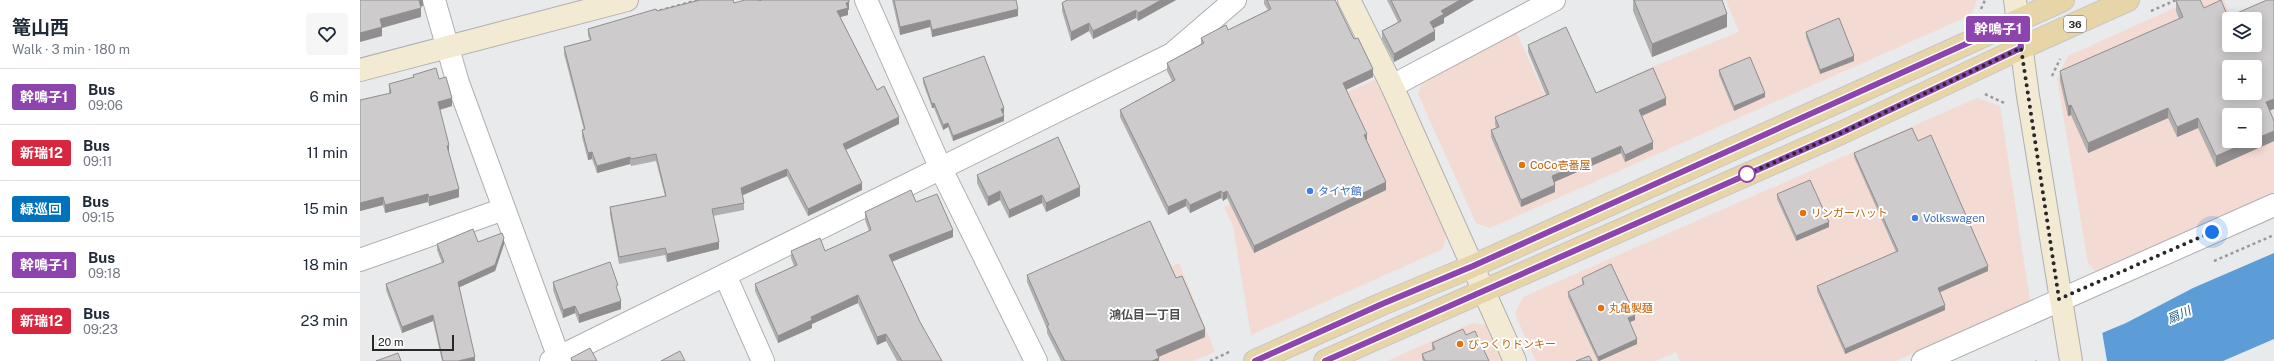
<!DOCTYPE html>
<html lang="en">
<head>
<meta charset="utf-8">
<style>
	:root { --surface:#fff; --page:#f6f6f7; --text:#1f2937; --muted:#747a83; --line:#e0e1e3 }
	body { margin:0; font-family:"Public Sans","Noto Sans JP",sans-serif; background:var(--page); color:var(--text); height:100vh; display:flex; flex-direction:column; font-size:15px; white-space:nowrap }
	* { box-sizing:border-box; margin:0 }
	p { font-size:13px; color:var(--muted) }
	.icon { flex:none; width:22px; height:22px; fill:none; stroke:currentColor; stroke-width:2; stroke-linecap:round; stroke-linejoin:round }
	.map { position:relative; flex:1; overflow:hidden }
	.sheet { display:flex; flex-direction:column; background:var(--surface); width:360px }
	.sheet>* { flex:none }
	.badge { padding:0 8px; border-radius:3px; font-size:14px; line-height:26px }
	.controls { position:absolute; left:1862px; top:12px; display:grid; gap:8px }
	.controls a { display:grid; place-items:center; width:40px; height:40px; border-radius:4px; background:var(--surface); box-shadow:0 2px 10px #0003; font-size:20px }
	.scale { position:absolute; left:12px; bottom:10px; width:82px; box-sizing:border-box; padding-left:4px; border:2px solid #282829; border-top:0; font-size:11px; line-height:14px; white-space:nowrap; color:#282829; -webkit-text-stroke:3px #fff; paint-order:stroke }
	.you { position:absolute; width:20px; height:20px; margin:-10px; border:3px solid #fff; border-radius:50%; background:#1a73e8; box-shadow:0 0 0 6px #1a73e833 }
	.map>.badge { position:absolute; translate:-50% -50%; box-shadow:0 0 0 2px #fff }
	.round { display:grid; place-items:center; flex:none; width:42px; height:42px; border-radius:4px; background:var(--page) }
	.overview { display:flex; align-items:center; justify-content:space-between; height:68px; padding:0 12px }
	h1 { font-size:19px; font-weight:700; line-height:30px }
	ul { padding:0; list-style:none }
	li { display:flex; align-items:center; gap:12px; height:56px; padding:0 12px; border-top:1px solid var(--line) }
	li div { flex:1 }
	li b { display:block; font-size:15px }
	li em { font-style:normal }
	li .badge { min-width:44px; font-weight:700; text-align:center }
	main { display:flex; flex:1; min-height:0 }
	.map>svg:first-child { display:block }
	.commercial { fill:#f3dad2; fill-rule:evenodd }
	.water { fill:#5d9dd7 }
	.pier { fill:#e9eaeb }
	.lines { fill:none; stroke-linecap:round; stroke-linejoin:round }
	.street-casing { stroke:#aeafb0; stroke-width:24 }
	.secondary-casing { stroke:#aeafb0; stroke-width:24 }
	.primary-casing { stroke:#c7c7c7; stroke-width:24 }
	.path { stroke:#9a9a9b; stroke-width:2.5; stroke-dasharray:3 3; stroke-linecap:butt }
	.street { stroke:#fff; stroke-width:22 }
	.secondary { stroke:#f3ead3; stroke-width:22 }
	.primary { stroke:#e8d5a7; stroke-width:22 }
	.wall { fill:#b0afaf }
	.shaded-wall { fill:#908e8e }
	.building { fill:#cdcbcb; stroke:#908e8e; fill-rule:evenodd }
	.line-casing { stroke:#fff; stroke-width:9 }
	.line { stroke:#8e44ad; stroke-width:6 }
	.walk { stroke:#282829; stroke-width:4; stroke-dasharray:0 7.2 }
	.food-dot { fill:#e8710a; stroke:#fff; stroke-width:1.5 }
	.stop-dot { fill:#fff; stroke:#8e44ad; stroke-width:2 }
	.shop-dot { fill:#3f7fe0; stroke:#fff; stroke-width:1.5 }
	.labels { text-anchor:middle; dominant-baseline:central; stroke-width:4; stroke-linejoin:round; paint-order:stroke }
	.shield { fill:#fff; stroke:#686869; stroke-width:1 }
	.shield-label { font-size:10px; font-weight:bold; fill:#282829 }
	.food-label { font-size:11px; fill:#c56008; stroke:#fff; text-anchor:start }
	.shop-label { font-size:11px; fill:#366cbe; stroke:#fff; text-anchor:start }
	.neighbourhood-label { font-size:12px; font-weight:bold; fill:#4e4f4f; stroke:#fff }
	.water-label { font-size:12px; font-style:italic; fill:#0f568d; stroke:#fff }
</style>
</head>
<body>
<main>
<section class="sheet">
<div class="overview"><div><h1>篭山西</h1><p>Walk · 3 min · 180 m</p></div><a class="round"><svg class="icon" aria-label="heart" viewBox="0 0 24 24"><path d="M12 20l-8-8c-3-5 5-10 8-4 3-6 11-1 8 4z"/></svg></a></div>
<ul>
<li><span class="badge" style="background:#8e44ad;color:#fff">幹鳴子1</span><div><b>Bus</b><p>09:06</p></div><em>6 min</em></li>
<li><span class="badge" style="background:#d7263d;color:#fff">新瑞12</span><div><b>Bus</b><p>09:11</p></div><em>11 min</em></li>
<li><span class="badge" style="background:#0072bc;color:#fff">緑巡回</span><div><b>Bus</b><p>09:15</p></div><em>15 min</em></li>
<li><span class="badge" style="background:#8e44ad;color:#fff">幹鳴子1</span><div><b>Bus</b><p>09:18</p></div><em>18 min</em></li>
<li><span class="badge" style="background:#d7263d;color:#fff">新瑞12</span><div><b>Bus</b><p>09:23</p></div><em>23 min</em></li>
</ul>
</section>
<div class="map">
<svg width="1914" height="361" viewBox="0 0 1914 361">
	<rect width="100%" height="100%" fill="#e9eaeb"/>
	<g class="commercial">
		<polygon points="1366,0 1617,0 1611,15 1130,228 1116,223 1058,94 1063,81 1156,32 1189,104 1234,93 1292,67 1379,32"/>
		<path d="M1832,0H1864L1872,19H1869V93H1895V71L1914,115V194L1737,273L1728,263L1697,78L1708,56ZM1869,115H1895V141H1869Z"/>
		<polygon points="1017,79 1087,231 1083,249 891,335 873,226 864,207 890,195 866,145"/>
		<polygon points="1617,98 1640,106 1670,300 1536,361 1320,361 1316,352 1296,361 1176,361 1155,314 1163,297"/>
		<polygon points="819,263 855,352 833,361 798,361 767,286"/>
		<polygon points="1112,323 1126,325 1142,361 1027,361"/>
	</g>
	<polygon class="water" points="1914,253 1914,339 1863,361 1675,361 1766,323 1833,288"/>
	<polygon class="pier" points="1742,331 1747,361 1677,361 1676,358"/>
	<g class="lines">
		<defs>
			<g id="street">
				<polyline points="74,0 98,83 199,358"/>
				<polyline points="506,0 581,169 676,361"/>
				<polyline points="1032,86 1194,0"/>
				<polyline points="0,260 144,209"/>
				<polyline points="365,275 403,361"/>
				<polyline points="191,361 812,54 875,0"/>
				<polyline points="1563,361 1914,205"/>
			</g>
			<g id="secondary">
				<polyline points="989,0 1032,86 1155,361"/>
				<polyline points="1655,0 1668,96 1711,361"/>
				<polyline points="0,70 267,0"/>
			</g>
			<g id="primary">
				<polyline points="895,361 1022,304 1113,266 1703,0"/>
				<polyline points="965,361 1481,133 1661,48 1768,0"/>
			</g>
		</defs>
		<use href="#street" class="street-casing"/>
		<use href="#secondary" class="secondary-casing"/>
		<use href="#primary" class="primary-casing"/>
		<g class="path">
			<polyline points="1621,9 1625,0"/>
			<polyline points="1791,11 1816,0"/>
			<polyline points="294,12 338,0"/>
			<polyline points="1692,76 1700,59"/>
			<polyline points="1625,94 1644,103"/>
			<polyline points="1854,261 1914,235"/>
			<polyline points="850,361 871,351"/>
		</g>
		<use href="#street" class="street"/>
		<use href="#secondary" class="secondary"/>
		<use href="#primary" class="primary"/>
	</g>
	<g class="wall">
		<polygon points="532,0 656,0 658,16 572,37 570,27 540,35"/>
		<polygon points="707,0 816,0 778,21 776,18 733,39 729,31 711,41 702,11 702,3"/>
		<polygon points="904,0 975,0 1013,77 986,90 1026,190 894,253 867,198 863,201 861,198 830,213 826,206 808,215 760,117 760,110 812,81 807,71 807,63 841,44 841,38 868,30 908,10 904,4"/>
		<polygon points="1027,0 1114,0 1084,18 1084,23 1074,28 1075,40 1034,62 1022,39 1022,31 1038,22"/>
		<polygon points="1273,0 1362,0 1367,27 1292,57 1273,11"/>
		<polygon points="399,1 489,10 488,10 488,15 480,17 517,90 539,124 486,150 502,190 448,216 427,176 382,195 384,203 384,210 353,216 359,249 307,262 305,255 259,264 250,214 250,207 305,196 296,161 271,166 270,164 237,173 232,159 228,160 222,137 222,130 224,130 204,54 204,47 230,40 228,36 228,29 297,11 374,3"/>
		<polygon points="1816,1 1844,8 1910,111 1914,121 1914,141 1856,167 1838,128 1817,137 1808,118 1728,153 1711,115 1708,116 1700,81 1700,71 1819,19 1816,11"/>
		<polygon points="1446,32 1494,61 1460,74 1446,37"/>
		<polygon points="1168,45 1236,93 1306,105 1282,116 1293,149 1265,162 1261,153 1194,182 1195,192 1161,207 1131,137 1131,130 1136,128 1135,124 1135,117 1186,95 1168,52"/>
		<polygon points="1359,70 1405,97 1374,111 1359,75"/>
		<polygon points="53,75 79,79 92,106 80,110 89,154 99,197 69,206 68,202 25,213 23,205 0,211 0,100 29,94 29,84 53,78"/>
		<polygon points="563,78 644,113 643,113 644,121 593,141 588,127 583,130 574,108 572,108 563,83"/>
		<polygon points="1558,141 1628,271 1580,292 1585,310 1485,354 1457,291 1457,286 1536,252 1494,157 1494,153"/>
		<polygon points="617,175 720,196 686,212 682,203 649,218 640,200 628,206 617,183"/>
		<polygon points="1417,194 1469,227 1436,241 1417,199"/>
		<polygon points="556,202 593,237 532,261 560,322 582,361 537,361 526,341 517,345 498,303 452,324 452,328 418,343 395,291 395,284 434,266 431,258 431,251 465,251 509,231 505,220 505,212"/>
		<polygon points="118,242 144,244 135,271 99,287 115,361 82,361 73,321 42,333 26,290 26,284 82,263 77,250 77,244"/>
		<polygon points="667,275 816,278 845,337 798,357 799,361 701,361 687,333 687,329 667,282"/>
		<polygon points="1222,278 1275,320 1269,322 1277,344 1239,361 1238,361 1208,297 1208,292 1223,285 1222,282"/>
		<polygon points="193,282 258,291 261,309 219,323 215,313 203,318 193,290"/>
		<polygon points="1106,335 1129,361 1063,361 1062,359 1062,354 1073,350 1072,348 1072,343"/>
	</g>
	<g class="shaded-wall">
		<polygon points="59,0 63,0 63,6 59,7"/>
		<polygon points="801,0 816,0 778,21 778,13"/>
		<polygon points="1100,0 1114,0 1084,18 1084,23 1070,30 1070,22 1081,11"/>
		<polygon points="489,2 489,10 488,10 488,15 477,18 477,11 486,3"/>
		<polygon points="61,8 61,17 22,28 22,36 0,42 0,33 20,19"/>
		<polygon points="658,9 658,16 572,37 572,30"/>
		<polygon points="776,10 776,18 733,39 733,31"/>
		<polygon points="1367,14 1367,27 1292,57 1292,44"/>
		<polygon points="570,20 570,27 540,35 540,27"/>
		<polygon points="729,23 729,31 711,41 711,32"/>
		<polygon points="1075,31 1075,40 1034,62 1034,54"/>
		<polygon points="1494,56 1494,61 1460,74 1460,70"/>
		<polygon points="1013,69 1013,77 983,91 983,83"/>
		<polygon points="1405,93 1405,97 1374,111 1374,106"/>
		<polygon points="92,98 92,106 78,110 78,102"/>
		<polygon points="1306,98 1306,105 1279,117 1279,110"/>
		<polygon points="1914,99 1914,109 1906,112 1906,102"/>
		<polygon points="574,103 574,108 572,108 572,104"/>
		<polygon points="1711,105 1711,115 1708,116 1708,106"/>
		<polygon points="644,108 644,113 641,114 641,109"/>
		<polygon points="1808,108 1808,118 1728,153 1728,143"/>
		<polygon points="644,116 644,121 593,141 593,136"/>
		<polygon points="539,117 539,124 483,151 483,144"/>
		<polygon points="1838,118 1838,128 1817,137 1817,127"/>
		<polygon points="588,123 588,127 583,130 583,125"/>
		<polygon points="1914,131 1914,141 1856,167 1856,156 1891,141 1895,141 1895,139"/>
		<polygon points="1007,134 1007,142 1004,135"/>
		<polygon points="1293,142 1293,149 1265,162 1265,155"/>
		<polygon points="89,145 89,154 87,155 87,146"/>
		<polygon points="1261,146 1261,153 1192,183 1192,176"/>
		<polygon points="232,152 232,159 228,160 228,153"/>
		<polygon points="270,157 270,164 237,173 237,166"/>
		<polygon points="427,169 427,176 381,196 381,188"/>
		<polygon points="1026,182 1026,190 894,253 894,246"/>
		<polygon points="502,183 502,190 448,216 448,209"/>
		<polygon points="1195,185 1195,192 1161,207 1161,200"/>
		<polygon points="720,187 720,196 686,212 686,203"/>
		<polygon points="99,189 99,197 69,206 69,197"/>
		<polygon points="640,191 640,200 628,206 628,197"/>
		<polygon points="861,191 861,198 830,213 830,205"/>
		<polygon points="867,191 867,198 863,201 863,193"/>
		<polygon points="68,194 68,202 25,213 25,205"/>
		<polygon points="682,195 682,203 649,218 649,210"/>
		<polygon points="23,197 23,205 0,211 0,203"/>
		<polygon points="826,199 826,206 808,215 808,207"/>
		<polygon points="1469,222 1469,227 1436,241 1436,236"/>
		<polygon points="593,230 593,237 529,263 529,255"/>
		<polygon points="144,238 144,244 135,271 98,288 98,282"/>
		<polygon points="359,242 359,249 307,262 307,254"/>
		<polygon points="1628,266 1628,271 1578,293 1578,288"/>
		<polygon points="498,295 498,303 452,324 452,328 418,343 418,336 451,317"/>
		<polygon points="261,301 261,309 219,323 219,315"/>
		<polygon points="1585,305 1585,310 1485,354 1485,349"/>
		<polygon points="215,306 215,313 203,318 203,310"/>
		<polygon points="73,315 73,321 42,333 42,327"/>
		<polygon points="1275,315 1275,320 1268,323 1268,318"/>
		<polygon points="845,329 845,337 796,358 796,350"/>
		<polygon points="526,334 526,341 517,345 517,337"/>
		<polygon points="1277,339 1277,344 1239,361 1238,361 1238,357"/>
		<polygon points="115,357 115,361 98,361"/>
		<polygon points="799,358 799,361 792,361"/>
	</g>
	<g class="building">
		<polygon points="0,0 59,0 61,8 20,19 22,27 0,33"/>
		<polygon points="340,0 373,0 374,3 385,0 398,0 399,1 402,0 489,0 489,2 486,3 488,8 477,11 517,90 524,86 539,117 483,144 502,183 448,209 427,169 381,188 384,203 352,209 359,242 307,254 305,248 259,257 250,207 306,196 296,154 271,159 270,157 237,166 232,152 228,153 222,130 225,129 204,47 231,40 228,29 296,9 297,11"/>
		<polygon points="534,0 656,0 658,9 572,30 570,20 540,27"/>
		<polygon points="707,0 801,0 778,13 776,10 733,31 729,23 711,32 702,3"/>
		<polygon points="907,0 975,0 994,39 998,38 1013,69 983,83 1007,134 1004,135 1026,182 894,246 867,191 863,193 861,191 830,205 826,199 808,207 760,110 815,80 807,63 844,43 841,38 866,25 868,30 911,9"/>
		<polygon points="1031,0 1100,0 1081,11 1084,14 1070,22 1075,31 1034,54 1022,31 1041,21"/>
		<polygon points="1274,0 1362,0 1367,14 1292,44"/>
		<path d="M1818,0H1840L1844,8L1861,0L1868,17L1907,0H1914V99L1906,102L1914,121V131L1895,139V115H1869V141H1891L1856,156L1838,118L1817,127L1808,108L1728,143L1711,105L1708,106L1700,71L1823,17L1816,1ZM1869,19H1895V45H1869ZM1869,67H1895V93H1869Z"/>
		<polygon points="1479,18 1494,56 1460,70 1446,32"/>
		<polygon points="1206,27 1236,93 1293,68 1306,98 1279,110 1293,142 1265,155 1261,146 1192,176 1195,185 1161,200 1131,130 1139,127 1135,117 1189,94 1168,45"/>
		<polygon points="624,56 644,108 641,109 644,116 593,136 588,123 583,125 574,103 572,104 563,78"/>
		<polygon points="1390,57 1405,93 1374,106 1359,70"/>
		<polygon points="76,68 79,79 86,77 92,98 78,102 89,145 87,146 99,189 69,197 68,194 25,205 23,197 0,203 0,100 31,93 29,84 54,77 53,75"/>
		<polygon points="1552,128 1558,141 1571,135 1628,266 1578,288 1585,305 1485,349 1457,286 1538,251 1494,153"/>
		<polygon points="698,137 720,187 686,203 682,195 649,210 640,191 628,197 617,175"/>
		<polygon points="1450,180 1469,222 1436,236 1417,194"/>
		<polygon points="551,190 556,202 577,194 593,230 529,255 560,322 582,361 542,361 526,334 517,337 498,295 451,317 452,320 418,336 395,284 437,265 431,251 460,238 465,251 511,230 505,212"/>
		<polygon points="790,221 816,278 822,276 845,329 796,350 799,358 792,361 705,361 687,326 689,325 667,275"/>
		<polygon points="113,229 118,242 142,233 144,238 135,265 98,282 115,357 98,361 83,361 73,315 42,327 26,284 84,262 77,244"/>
		<polygon points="250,262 258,285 256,286 261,301 219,315 215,306 203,310 193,282"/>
		<polygon points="1251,264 1275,315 1268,318 1277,339 1238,357 1208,292 1224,284 1222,278"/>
		<polygon points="1103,329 1106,335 1115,331 1129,361 1065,361 1062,354 1075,349 1072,343"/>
		<polygon points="230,348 237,361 212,361 211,358"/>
		<polygon points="320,351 325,361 301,361"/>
		<polygon points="38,353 41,361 16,361"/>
		<polygon points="1229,356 1232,361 1216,361"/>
	</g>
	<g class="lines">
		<defs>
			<polyline id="line" points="895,361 1022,304 1113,266 1659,20 1661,48 1481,133 965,361"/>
		</defs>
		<use href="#line" class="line-casing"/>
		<use href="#line" class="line"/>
		<polyline class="walk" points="1387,174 1381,177 1481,133 1661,48 1699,299 1852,232"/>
	</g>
	<g class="food-dot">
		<circle cx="1162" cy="165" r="4"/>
		<circle cx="1443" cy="213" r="4"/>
		<circle cx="1241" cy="308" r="4"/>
		<circle cx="1100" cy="344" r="4"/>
	</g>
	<circle class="stop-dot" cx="1387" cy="174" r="8"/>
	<g class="shop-dot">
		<circle cx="950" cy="191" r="4"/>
		<circle cx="1555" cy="218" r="4"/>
	</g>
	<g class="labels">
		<rect class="shield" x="1704" y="16" width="22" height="16" rx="3"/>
		<g class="shield-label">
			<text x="1715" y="24">36</text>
		</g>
		<g class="food-label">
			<text x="1170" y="165">CoCo壱番屋</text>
			<text x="1451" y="213">リンガーハット</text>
			<text x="1249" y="308">丸亀製麺</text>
			<text x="1108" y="344">びっくりドンキー</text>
		</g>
		<g class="shop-label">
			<text x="958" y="191">タイヤ館</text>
			<text x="1563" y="218">Volkswagen</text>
		</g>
		<g class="neighbourhood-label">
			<text x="785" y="315">鴻仏目一丁目</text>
		</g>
		<g class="water-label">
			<text transform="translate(1819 315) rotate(-24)">扇川</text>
		</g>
	</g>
</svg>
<div class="controls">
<a><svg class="icon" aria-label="layers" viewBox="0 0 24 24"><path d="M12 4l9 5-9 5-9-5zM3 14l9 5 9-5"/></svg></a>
<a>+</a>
<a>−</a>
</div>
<div class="scale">20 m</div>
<div class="you" style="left:1852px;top:232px"></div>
<b class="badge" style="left:1638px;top:29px;background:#8e44ad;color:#fff">幹鳴子1</b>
</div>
</main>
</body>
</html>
